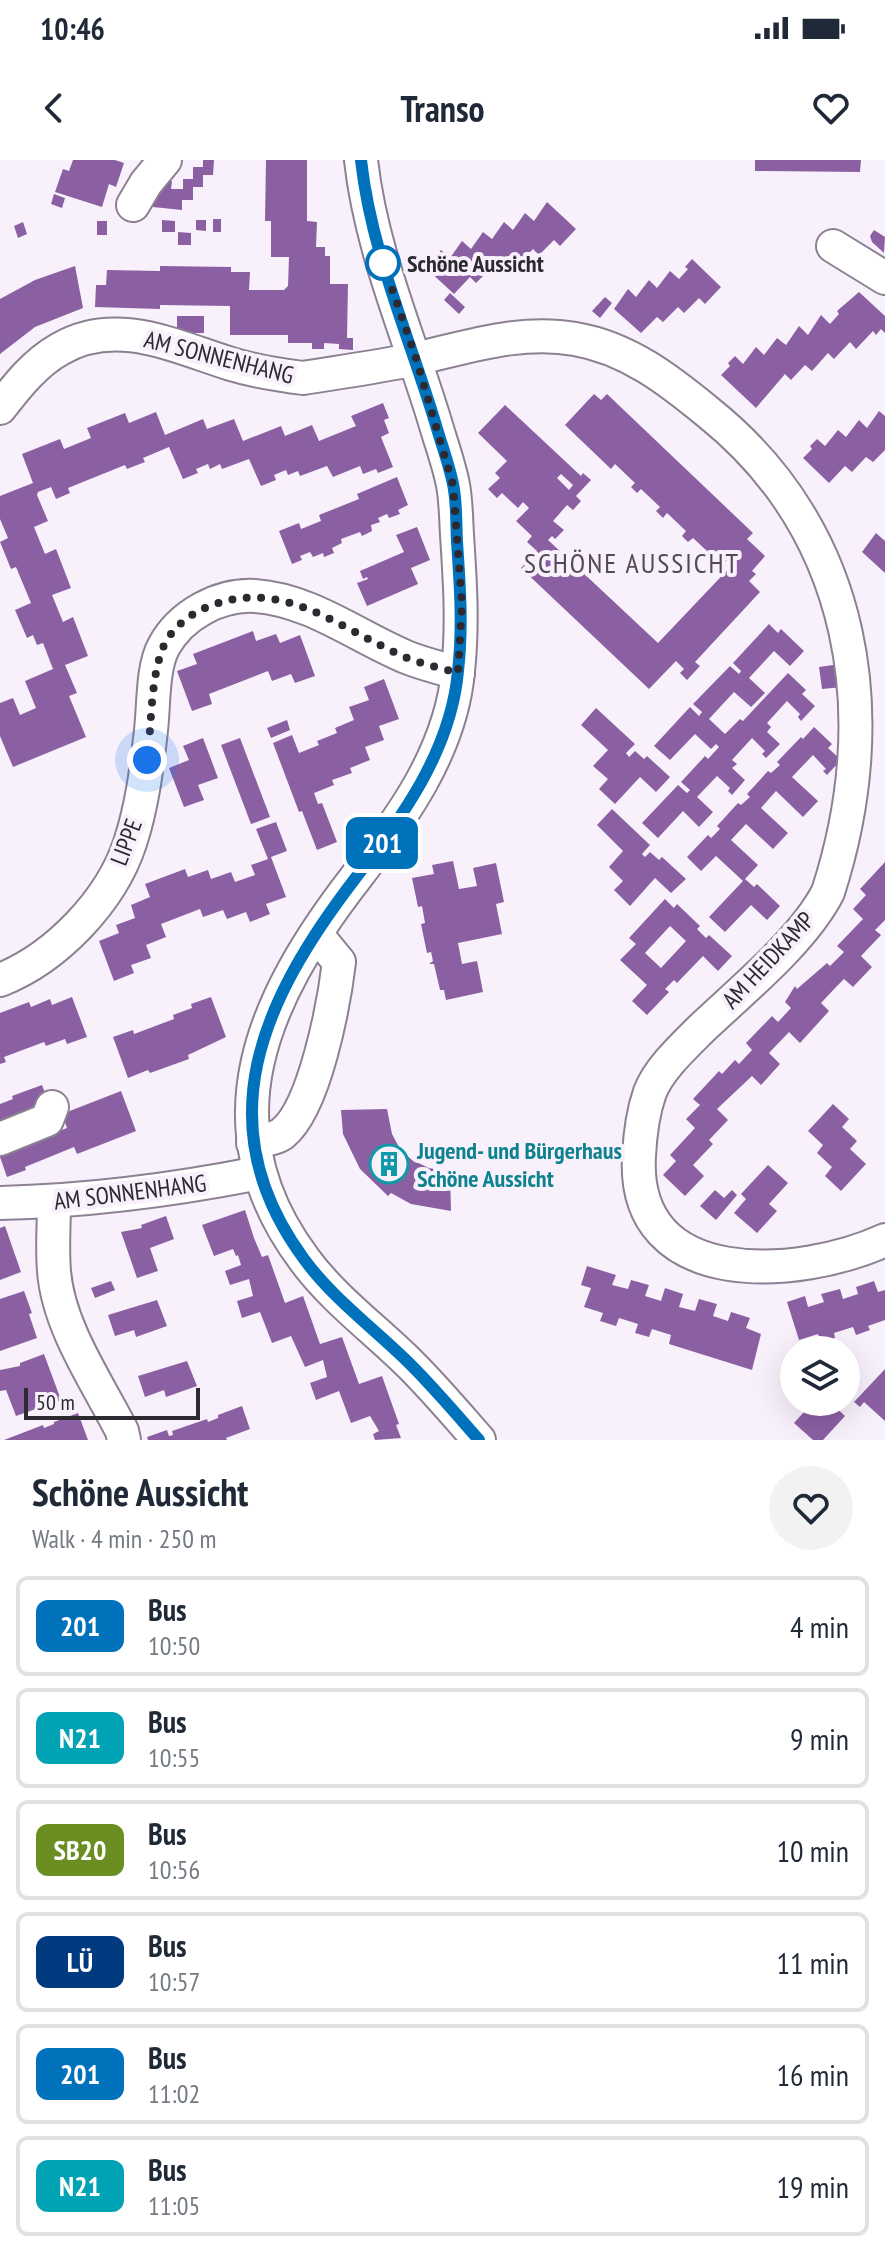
<!DOCTYPE html>
<html lang="en">
<head>
<meta charset="utf-8">
<style>
	:root { --surface:#fff; --page:#f2f2f3; --text:#1f2937; --muted:#747a83; --line:#e0e1e3 }
	body { margin:0; font-family:"PT Sans Narrow",sans-serif; background:var(--page); color:var(--text); height:100vh; display:flex; flex-direction:column; font-size:30px; white-space:nowrap }
	* { box-sizing:border-box; margin:0 }
	p { font-size:26px; color:var(--muted) }
	.icon { flex:none; width:44px; height:44px; fill:none; stroke:currentColor; stroke-width:2; stroke-linecap:round; stroke-linejoin:round }
	.map { position:relative; height:1280px; overflow:hidden }
	.details { display:flex; flex-direction:column; background:var(--surface); flex:1 }
	.details>* { flex:none }
	.badge { padding:0 16px; border-radius:12px; font-size:28px; line-height:52px }
	.fabs { position:absolute; left:780px; top:1176px; display:grid; gap:16px }
	.fabs a { display:grid; place-items:center; width:80px; height:80px; border-radius:50%; background:var(--surface); box-shadow:0 8px 32px #0002; font-size:40px }
	.scale { position:absolute; left:24px; bottom:20px; width:176px; box-sizing:border-box; padding-left:8px; border:4px solid #2d2930; border-top:0; font-size:22px; line-height:28px; white-space:nowrap; color:#2d2930; -webkit-text-stroke:6px #f8f1fc; paint-order:stroke }
	.you { position:absolute; width:40px; height:40px; margin:-20px; border:6px solid #fff; border-radius:50%; background:#1a73e8; box-shadow:0 0 0 12px #1a73e833 }
	.map>.badge { position:absolute; translate:-50% -50%; box-shadow:0 0 0 4px #fff }
	.round { display:grid; place-items:center; flex:none; width:84px; height:84px; border-radius:42px; background:var(--page) }
	.summary { display:flex; align-items:center; justify-content:space-between; height:136px; padding:0 32px }
	h1 { font-size:38px; font-weight:800; line-height:60px }
	ul { padding:0; list-style:none }
	li { display:flex; align-items:center; gap:24px; height:100px; margin:0 16px 12px; padding:0 16px; border:4px solid var(--line); border-radius:12px }
	li div { flex:1 }
	li b { display:block; font-size:30px }
	li em { font-style:normal }
	li .badge { min-width:88px; font-weight:700; text-align:center }
	.status { display:flex; justify-content:space-between; align-items:center; height:56px; padding:0 40px; background:var(--surface); direction:ltr }
	.status svg { height:22px; fill:currentColor }
	header { display:flex; justify-content:space-between; align-items:center; height:104px; padding:0 32px; background:var(--surface); font-size:36px; font-weight:800 }
	.map>svg:first-child { display:block }
	.building { fill:#8b60a3; fill-rule:evenodd }
	.lines { fill:none; stroke-linecap:round; stroke-linejoin:round }
	.minor-casing { stroke:#8c8192; stroke-width:36 }
	.minor { stroke:#fff; stroke-width:32 }
	.line-casing { stroke:#fff; stroke-width:18 }
	.line { stroke:#0072bc; stroke-width:12 }
	.walk { stroke:#2d2930; stroke-width:8; stroke-dasharray:0 14.4 }
	.stop-dot { fill:#fff; stroke:#0072bc; stroke-width:4 }
	.labels { text-anchor:middle; dominant-baseline:central; stroke-width:8; stroke-linejoin:round; paint-order:stroke }
	.stop-label { font-size:24px; font-weight:bold; fill:#2d2930; stroke:#f8f1fc; text-anchor:start }
	.street-label { font-size:24px; fill:#2d2930; stroke:#f8f1fc }
	.culture-label { font-size:24px; font-weight:bold; fill:#0d838f; stroke:#f8f1fc; text-anchor:start }
	.quarter-label { font-size:28px; letter-spacing:2px; fill:#534959; stroke:#f8f1fc }
</style>
</head>
<body>
<div class="status"><b>10:46</b><svg viewBox="0 0 49 12"><path d="M0 12V9h3v3zM5 12V6h3v6zM10 12V3h3v9zM15 12V0h3v12zM26 1h20v11H26zM47 4h2v5h-2z"/></svg></div>
<header><svg class="icon" aria-label="back" viewBox="0 0 24 24"><path d="M15 5l-7 7 7 7"/></svg>Transo<svg class="icon" aria-label="heart" viewBox="0 0 24 24"><path d="M12 20l-8-8c-3-5 5-10 8-4 3-6 11-1 8 4z"/></svg></header>
<div class="map">
<svg width="885" height="1280" viewBox="0 0 885 1280">
	<rect width="100%" height="100%" fill="#f8f1fc"/>
	<g class="building">
		<polygon points="73,0 115,0 124,3 116,27 109,24 102,47 55,32 63,9 69,11"/>
		<polygon points="203,0 214,0 213,15 203,15 203,27 193,27 193,40 182,40 182,50 153,47 154,20 172,21 171,29 183,29 183,19 193,19 193,7 203,7"/>
		<polygon points="266,0 307,0 307,61 317,62 316,87 325,87 325,96 330,96 330,124 348,124 347,178 353,178 353,190 339,189 339,184 324,183 324,189 312,189 312,183 288,183 288,175 230,175 230,146 160,145 160,149 95,147 96,125 106,125 107,110 160,111 160,106 231,107 231,112 250,112 249,130 284,130 288,126 289,97 271,97 271,61 265,61"/>
		<polygon points="755,0 861,0 860,12 755,11"/>
		<polygon points="54,34 65,38 62,48 51,44"/>
		<polygon points="547,42 576,69 560,86 554,80 539,95 533,89 518,105 512,99 497,114 491,108 476,123 470,117 454,134 428,110 441,90 450,98 462,81 471,89 483,72 492,79 504,62 513,70 525,53 534,61"/>
		<rect x="213" y="59" width="8" height="13"/>
		<polygon points="162,60 175,61 175,72 162,72"/>
		<polygon points="196,60 206,60 206,71 196,70"/>
		<rect x="97" y="61" width="10" height="14"/>
		<polygon points="23,62 27,74 18,78 14,66"/>
		<polygon points="874,70 885,77 884,93 872,82 870,76"/>
		<polygon points="178,72 191,73 191,85 178,85"/>
		<polygon points="692,99 721,127 705,144 699,138 684,153 678,147 663,162 657,157 641,173 614,149 628,129 636,137 649,120 657,128 670,111 679,119 688,109 685,107"/>
		<polygon points="75,106 83,148 35,167 0,194 0,139 35,120"/>
		<polygon points="859,132 885,156 885,173 881,169 876,175 873,171 856,189 850,182 834,199 828,193 812,211 805,205 791,220 785,214 756,248 721,215 730,206 728,203 735,196 743,204 756,187 764,195 777,178 786,185 799,166 808,175 821,155 830,164 839,154 837,151"/>
		<polygon points="450,133 465,147 459,154 444,140"/>
		<polygon points="605,137 612,143 600,158 592,151"/>
		<rect x="177" y="156" width="27" height="17"/>
		<path d="M594,234L601,240L607,234L753,373L747,379L765,396L752,411L756,414L749,421L760,432L695,502L700,506L687,520L680,513L684,509L676,501L649,529L521,408L537,391L527,382L532,376L516,361L529,348L523,342L518,348L502,333L497,338L488,329L500,318L495,313L507,301L478,273L505,245L581,316L583,313L591,320L576,336L581,341L573,350L567,345L553,361L564,370L555,379L552,376L548,380L658,483L734,403L729,398L722,405L693,378L688,382L682,376L686,371L667,353L663,358L656,351L660,347L641,329L637,333L631,327L635,323L615,304L611,309L565,265ZM561,314L573,325L569,330L557,318Z"/>
		<polygon points="383,243 389,258 384,260 389,273 381,277 393,307 378,313 376,309 363,314 360,306 333,317 327,306 300,316 298,311 288,315 286,310 274,315 276,320 261,326 249,299 222,309 220,304 210,309 208,304 196,309 198,313 183,319 169,287 143,298 145,302 127,309 125,305 68,328 70,333 56,339 51,327 38,332 37,335 48,361 34,367 45,394 56,389 71,428 52,435 63,462 73,457 88,496 65,505 77,533 69,536 86,577 13,607 0,576 0,543 13,538 20,555 36,548 25,521 53,509 43,483 37,485 33,475 27,478 15,450 31,443 16,407 11,409 0,382 8,378 0,359 0,336 33,323 22,294 60,279 64,289 91,278 87,268 125,253 129,263 156,252 165,275 203,259 207,269 234,259 243,281 281,266 285,276 312,265 319,281 356,266 351,256"/>
		<polygon points="879,251 885,256 885,290 873,302 866,297 852,312 845,306 829,323 803,298 812,289 810,286 817,279 825,286 838,270 846,277 859,260 867,268"/>
		<polygon points="397,317 408,345 398,350 400,354 389,358 387,354 378,358 380,362 371,365 372,371 362,376 360,372 341,379 342,383 332,388 334,393 324,397 323,393 313,397 310,392 300,396 302,400 292,404 279,371 299,363 301,369 321,361 319,355 359,339 357,334"/>
		<polygon points="417,367 430,400 411,408 418,424 367,446 357,423 368,419 367,417 363,419 360,411 404,392 396,375"/>
		<polygon points="876,373 885,381 885,413 862,392"/>
		<polygon points="769,464 778,473 781,469 804,491 790,506 774,491 749,518 765,533 751,547 734,532 709,559 725,574 740,559 743,561 788,513 806,530 802,534 815,546 801,561 798,557 800,554 787,541 767,563 771,567 767,572 780,584 766,598 762,594 765,591 752,578 732,600 737,604 732,608 745,620 732,635 728,631 730,628 717,616 697,637 713,652 699,667 683,651 658,678 642,663 678,625 687,633 690,630 681,622 705,596 708,599 719,587 716,584 711,589 695,574 670,600 654,586 690,547 699,556 702,552 693,544 730,506 739,514 741,511 733,503"/>
		<polygon points="253,471 256,481 276,474 280,483 300,475 315,516 295,523 291,514 272,521 268,511 209,534 212,544 192,551 177,511 197,504 193,494"/>
		<polygon points="840,504 843,527 822,529 819,507"/>
		<polygon points="384,519 399,559 379,566 384,580 365,587 370,600 350,608 352,613 332,620 334,625 314,633 318,644 322,643 337,682 317,690 302,651 299,652 273,583 292,575 299,593 319,585 317,581 337,573 335,568 354,560 349,547 369,540 364,527"/>
		<polygon points="596,548 635,584 626,593 629,597 635,591 644,599 647,596 670,617 656,632 640,617 615,644 599,629 608,619 593,606 608,590 581,565"/>
		<polygon points="287,560 290,570 271,578 267,568"/>
		<polygon points="814,567 832,584 828,588 841,600 827,615 823,611 826,609 813,595 792,617 818,641 803,657 776,631 761,648 788,673 773,689 746,664 731,680 758,705 745,719 754,727 757,724 780,746 767,760 751,745 725,772 709,757 743,721 716,696 701,711 687,697 708,675 711,678 720,669 717,666 738,643 741,645 750,637 747,634 768,611 771,613 780,605 777,602 801,577 803,579"/>
		<polygon points="203,578 218,618 198,625 204,640 184,647 169,608 189,600 183,586"/>
		<polygon points="240,578 270,657 251,664 221,585"/>
		<polygon points="612,649 650,685 642,694 645,697 650,692 659,700 662,697 686,719 671,733 655,718 630,746 614,730 623,721 609,707 623,691 597,665"/>
		<polygon points="276,662 287,691 271,697 286,737 266,744 270,754 250,762 246,752 227,759 223,750 203,757 200,749 161,764 166,777 146,785 151,798 131,805 134,813 114,821 99,781 119,773 116,765 135,758 131,745 150,737 145,724 185,709 188,717 208,710 211,719 231,712 235,722 255,715 251,705 268,699 256,669"/>
		<polygon points="453,701 459,729 477,726 473,708 496,703 504,742 496,744 502,774 458,783 462,804 477,801 483,832 446,840 444,830 440,830 434,804 429,804 433,801 431,792 427,793 421,764 425,763 422,746 418,747 412,718 434,714 432,705"/>
		<polygon points="885,702 885,760 875,770 881,775 861,796 872,807 853,827 844,819 837,826 821,843 829,851 800,883 789,872 769,893 780,904 761,925 752,916 717,949 728,960 709,980 713,984 693,1005 704,1016 685,1036 663,1015 676,1001 670,995 695,968 686,959 700,945 693,939 719,911 722,914 735,900 739,904 752,890 746,883 772,856 778,862 791,848 785,842 795,826 797,829 827,803 830,806 844,792 837,786 863,759 853,749 866,735 860,729"/>
		<path d="M665,739L674,748L677,744L700,766L697,769L706,778L709,775L732,796L718,811L703,796L677,823L674,820L665,829L669,832L647,855L632,841L647,825L620,800L636,784L629,778ZM670,766L686,781L661,808L645,793Z"/>
		<polygon points="72,837 87,877 67,884 65,879 46,886 44,882 4,897 6,902 0,904 0,853 29,842 31,847 50,839 52,845"/>
		<polygon points="211,837 226,877 188,895 189,899 150,913 148,910 128,918 113,877 133,870 134,874 174,859 173,855 192,848 191,844"/>
		<polygon points="42,925 49,944 0,967 0,944 13,939 12,936"/>
		<polygon points="121,931 136,971 77,994 74,987 25,1007 26,1010 7,1017 0,997 19,990 17,987 67,968 62,954"/>
		<polygon points="833,944 849,959 842,967 857,981 850,989 866,1004 841,1031 825,1016 832,1007 817,993 823,985 808,971"/>
		<polygon points="387,949 392,974 400,989 412,1000 429,1008 450,1012 451,1051 411,1044 391,1033 388,1036 360,1009 343,974 341,950"/>
		<polygon points="768,1005 788,1023 769,1044 777,1051 757,1073 734,1053 746,1039 741,1034"/>
		<polygon points="715,1030 724,1038 732,1030 737,1035 716,1060 700,1046"/>
		<polygon points="245,1050 254,1078 262,1097 268,1095 285,1143 303,1136 320,1184 342,1177 359,1224 382,1216 399,1264 396,1265 401,1278 375,1280 373,1274 379,1271 370,1256 351,1263 339,1231 316,1240 310,1223 327,1217 323,1200 305,1207 291,1176 272,1183 260,1152 242,1158 237,1141 253,1136 249,1119 230,1125 225,1111 241,1105 238,1095 236,1096 233,1089 214,1096 202,1065"/>
		<polygon points="166,1056 174,1079 150,1088 158,1111 137,1118 121,1072 142,1068 141,1065"/>
		<polygon points="5,1066 21,1112 0,1120 0,1068"/>
		<polygon points="587,1106 616,1115 612,1125 628,1129 631,1120 649,1125 645,1136 661,1141 665,1128 683,1134 679,1147 695,1151 699,1139 717,1144 713,1156 728,1161 731,1152 750,1158 746,1168 761,1174 752,1210 669,1184 671,1175 652,1169 649,1177 635,1173 638,1164 619,1158 616,1166 600,1161 603,1153 584,1147 591,1128 581,1125"/>
		<polygon points="111,1121 115,1130 95,1138 91,1128"/>
		<polygon points="874,1121 878,1132 885,1130 885,1160 868,1166 870,1170 856,1175 853,1167 834,1173 835,1178 821,1183 818,1174 799,1180 787,1142 805,1136 808,1147 824,1142 821,1134 840,1129 843,1139 858,1134 856,1127"/>
		<polygon points="24,1131 32,1153 29,1154 37,1178 0,1191 0,1139"/>
		<polygon points="157,1140 167,1166 136,1177 134,1170 115,1176 108,1155"/>
		<polygon points="44,1194 61,1240 16,1256 6,1230 0,1231 0,1210 20,1206 20,1203"/>
		<polygon points="187,1201 197,1226 166,1237 164,1230 145,1237 138,1216"/>
		<polygon points="885,1209 885,1261 864,1242 860,1247 854,1242"/>
		<polygon points="813,1242 830,1242 845,1256 823,1280 813,1280 794,1263"/>
		<polygon points="242,1246 250,1269 226,1278 227,1280 148,1280 147,1277 167,1270 169,1276 173,1275 172,1271 207,1259 208,1262 218,1258 218,1255"/>
		<polygon points="78,1253 88,1280 4,1280 43,1265 44,1268 54,1264 54,1262"/>
	</g>
	<g class="lines">
		<defs>
			<g id="minor">
				<path d="M361,0C371,91 409,176 435,262C441,283 449,304 453,325C456,341 456,358 457,375C460,420 463,465 458,511C451,591 401,659 354,720C263,838 204,965 304,1099C333,1139 376,1170 411,1205C435,1229 457,1255 479,1280"/>
				<polyline points="133,45 146,23 165,0"/>
				<polyline points="833,86 885,118"/>
				<path d="M0,248C17,226 35,203 60,189C116,156 176,187 231,204C254,211 278,215 303,218C340,212 378,207 415,199C468,187 521,169 575,179C628,188 669,220 709,253C857,372 885,556 828,732C803,781 741,831 701,869C683,887 659,909 650,932C643,952 640,975 639,996C631,1132 800,1119 885,1080"/>
				<path d="M0,820C56,798 111,741 130,683C142,647 147,607 151,570C154,546 152,507 164,486C181,455 219,434 255,436C311,440 356,476 406,497C423,504 441,508 458,513"/>
				<polyline points="0,979 47,960 52,947"/>
				<path d="M253,983C262,980 276,979 283,973C315,947 334,844 339,802L316,774"/>
				<path d="M54,1042C54,1064 52,1088 54,1111C58,1166 97,1222 122,1271L124,1280"/>
				<path d="M0,1043C87,1041 173,1030 259,1013"/>
			</g>
		</defs>
		<use href="#minor" class="minor-casing"/>
		<use href="#minor" class="minor"/>
	</g>
	<g class="lines">
		<defs>
			<path id="line" d="M361,0C371,91 409,176 435,262C441,283 449,304 453,324C457,343 456,363 457,382C460,425 463,468 458,511C451,591 401,659 354,720C263,839 204,964 304,1099C333,1139 376,1170 411,1205C435,1229 457,1255 479,1280"/>
		</defs>
		<use href="#line" class="line-casing"/>
		<use href="#line" class="line"/>
		<path class="walk" d="M147,600C152,564 150,524 162,490C169,471 187,456 205,448C281,415 338,468 405,497C422,504 441,508 458,513L462,444L453,325L416,198L383,103"/>
	</g>
	<defs>
		<symbol id="building-ring" viewBox="-11 -11 22 22"><circle r="9.5" fill="#f8f1fc" stroke="#0f9aa8" stroke-width="1.5"/><path d="M-4-6H4V6H1V3H-1V6H-4ZM-2.5-4.3h1.7v1.8h-1.7ZM.8-4.3h1.7v1.8H.8ZM-2.5-1h1.7V.8h-1.7ZM.8-1h1.7V.8H.8Z" fill="#0f9aa8"/></symbol>
	</defs>
	<g fill-rule="evenodd">
		<use href="#building-ring" x="367" y="982" width="44" height="44"/>
	</g>
	<circle class="stop-dot" cx="383" cy="103" r="16"/>
	<g class="labels">
		<g class="stop-label">
			<text x="407" y="103">Schöne Aussicht</text>
		</g>
		<g class="street-label">
			<text transform="translate(219 197) rotate(14)">AM SONNENHANG</text>
			<text transform="translate(126 682) rotate(-69)">LIPPE</text>
			<text transform="translate(768 800) rotate(-47)">AM HEIDKAMP</text>
			<text transform="translate(130 1032) rotate(-7)">AM SONNENHANG</text>
		</g>
		<g class="culture-label">
			<text x="417" y="990">Jugend- und Bürgerhaus<tspan x="417" dy="28">Schöne Aussicht</tspan></text>
		</g>
		<g class="quarter-label">
			<text x="632" y="402">SCHÖNE AUSSICHT</text>
		</g>
	</g>
</svg>
<div class="fabs">
<a><svg class="icon" aria-label="layers" viewBox="0 0 24 24"><path d="M12 4l9 5-9 5-9-5zM3 14l9 5 9-5"/></svg></a>
</div>
<div class="scale">50 m</div>
<div class="you" style="left:147px;top:600px"></div>
<b class="badge" style="left:382px;top:683px;background:#0072bc;color:#fff">201</b>
</div>
<section class="details">
<div class="summary"><div><h1>Schöne Aussicht</h1><p>Walk · 4 min · 250 m</p></div><a class="round"><svg class="icon" aria-label="heart" viewBox="0 0 24 24"><path d="M12 20l-8-8c-3-5 5-10 8-4 3-6 11-1 8 4z"/></svg></a></div>
<ul>
<li><span class="badge" style="background:#0072bc;color:#fff">201</span><div><b>Bus</b><p>10:50</p></div><em>4 min</em></li>
<li><span class="badge" style="background:#00a3b4;color:#fff">N21</span><div><b>Bus</b><p>10:55</p></div><em>9 min</em></li>
<li><span class="badge" style="background:#6b8e23;color:#fff">SB20</span><div><b>Bus</b><p>10:56</p></div><em>10 min</em></li>
<li><span class="badge" style="background:#003b80;color:#fff">LÜ</span><div><b>Bus</b><p>10:57</p></div><em>11 min</em></li>
<li><span class="badge" style="background:#0072bc;color:#fff">201</span><div><b>Bus</b><p>11:02</p></div><em>16 min</em></li>
<li><span class="badge" style="background:#00a3b4;color:#fff">N21</span><div><b>Bus</b><p>11:05</p></div><em>19 min</em></li>
</ul>
</section>
</body>
</html>
